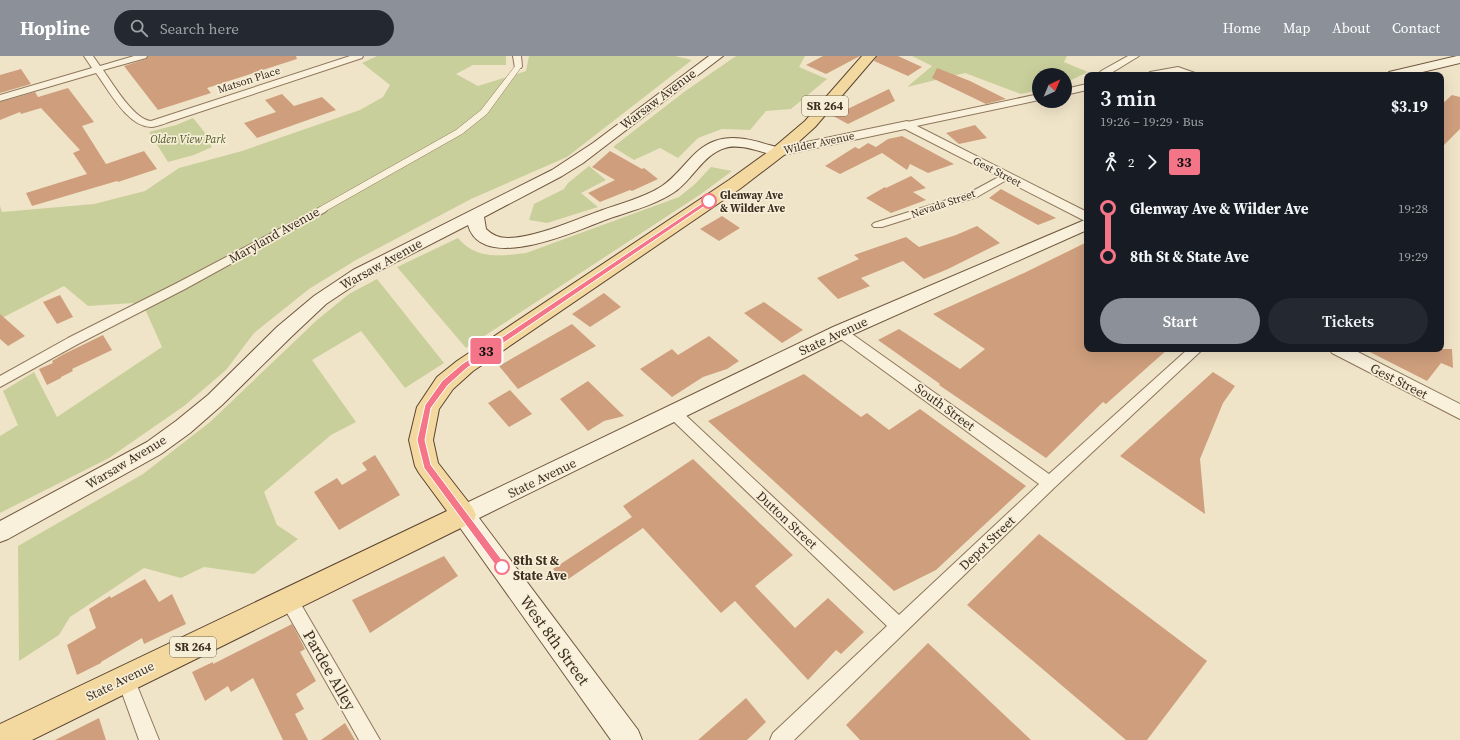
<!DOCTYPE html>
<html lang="en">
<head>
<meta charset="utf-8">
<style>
	:root { --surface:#171b24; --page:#242831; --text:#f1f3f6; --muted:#9ea1a6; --accent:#8c9099 }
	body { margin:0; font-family:"Source Serif 4",serif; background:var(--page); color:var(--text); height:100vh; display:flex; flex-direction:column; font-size:15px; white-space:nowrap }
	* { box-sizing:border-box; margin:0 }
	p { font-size:13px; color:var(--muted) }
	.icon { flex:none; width:22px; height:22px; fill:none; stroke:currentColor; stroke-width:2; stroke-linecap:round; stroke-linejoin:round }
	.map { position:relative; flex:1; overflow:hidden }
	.details { position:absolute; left:1084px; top:16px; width:360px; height:280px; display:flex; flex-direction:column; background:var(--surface); border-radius:8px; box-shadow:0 4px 16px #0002 }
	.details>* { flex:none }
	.badge { padding:0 8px; border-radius:3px; font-size:14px; line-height:26px }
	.needle { width:26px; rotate:44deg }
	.controls { position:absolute; left:1032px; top:12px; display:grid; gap:8px }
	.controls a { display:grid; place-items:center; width:40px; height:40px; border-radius:50%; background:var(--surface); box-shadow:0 4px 16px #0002; font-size:20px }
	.map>.badge { position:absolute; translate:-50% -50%; box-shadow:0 0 0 2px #fff }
	.legs { display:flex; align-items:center; gap:6px; height:44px; padding:0 16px; font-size:13px }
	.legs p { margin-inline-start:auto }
	.summary { display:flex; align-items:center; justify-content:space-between; height:68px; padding:0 16px }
	h1 { font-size:22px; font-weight:600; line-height:30px }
	.primary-button { display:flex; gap:8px; margin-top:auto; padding:8px 16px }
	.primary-button a { flex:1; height:46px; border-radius:24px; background:var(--accent); color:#fff; font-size:16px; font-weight:600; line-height:46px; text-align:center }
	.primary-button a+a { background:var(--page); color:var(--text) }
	ul { padding:0 16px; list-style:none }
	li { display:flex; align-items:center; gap:14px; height:48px; font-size:15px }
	li i { display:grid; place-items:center; width:6px; height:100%; margin:0 5px; background:currentColor }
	li i::after { content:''; width:10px; height:10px; margin:-5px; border:3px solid; border-radius:50%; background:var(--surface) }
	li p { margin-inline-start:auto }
	li:first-child i { background:linear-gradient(#0000 50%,currentColor 0) }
	li:last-child i { background:linear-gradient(currentColor 50%,#0000 0) }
	header { display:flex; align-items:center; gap:24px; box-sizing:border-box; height:56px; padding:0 20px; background:var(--accent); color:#fff }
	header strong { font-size:19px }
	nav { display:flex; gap:22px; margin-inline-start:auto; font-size:14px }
	.search { width:280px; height:36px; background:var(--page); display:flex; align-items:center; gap:10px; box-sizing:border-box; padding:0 14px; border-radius:22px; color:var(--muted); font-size:15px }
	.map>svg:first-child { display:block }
	.green { fill:#c9cf9b }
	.building { fill:#cf9f7d }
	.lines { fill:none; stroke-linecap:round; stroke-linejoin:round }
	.pedestrian-casing { stroke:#8d765c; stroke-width:1 }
	.minor-casing { stroke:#8d765c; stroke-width:2 }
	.tertiary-casing { stroke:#8d765c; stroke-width:2 }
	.secondary-casing { stroke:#6f573f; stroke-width:2 }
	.primary-casing { stroke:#5b4430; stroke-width:2 }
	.pedestrian { fill:#faf1dc; fill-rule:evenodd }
	.minor { fill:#faf1dc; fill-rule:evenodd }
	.tertiary { fill:#faf1dc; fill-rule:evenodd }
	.secondary { fill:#faf1dc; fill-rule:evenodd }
	.primary { fill:#f3d9a0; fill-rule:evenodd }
	.line-1 { fill:#f57588; stroke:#fff }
	.stop-1-dot { fill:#fff; stroke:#f57588; stroke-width:2 }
	.labels { text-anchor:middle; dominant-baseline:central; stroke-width:3.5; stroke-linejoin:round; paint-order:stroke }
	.far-street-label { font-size:11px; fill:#3d2e20; stroke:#f7eed8 }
	.far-park-label { font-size:11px; font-style:italic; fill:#4d5a26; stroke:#f7eed8 }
	.far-stop-label { font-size:11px; font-weight:bold; fill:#3d2e20; stroke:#f7eed8; text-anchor:start }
	.shield { fill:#f7eed8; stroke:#756857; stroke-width:1 }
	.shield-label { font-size:12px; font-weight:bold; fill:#3d2e20 }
	.street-label { font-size:13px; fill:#3d2e20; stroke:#f7eed8 }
	.stop-label { font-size:13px; font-weight:bold; fill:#3d2e20; stroke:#f7eed8; text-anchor:start }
	.near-street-label { font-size:16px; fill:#3d2e20; stroke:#f7eed8 }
</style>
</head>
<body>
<header>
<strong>Hopline</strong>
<div class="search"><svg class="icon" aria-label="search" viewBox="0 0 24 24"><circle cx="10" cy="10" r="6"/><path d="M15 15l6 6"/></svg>Search here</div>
<nav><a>Home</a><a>Map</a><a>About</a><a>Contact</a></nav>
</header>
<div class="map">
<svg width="1460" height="684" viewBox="0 0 1460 684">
	<rect width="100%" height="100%" fill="#f0e4c8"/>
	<g class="green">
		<polygon points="377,0 506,0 506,9 473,9 456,18 478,30 526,15 529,0 675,0 692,4 567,101 471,143 356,204 309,233 254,277 226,314 184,350 109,402 0,457 0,380 18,369 3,335 34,316 57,361 162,291 145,253 133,247 88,250 64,230 0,263 0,150 2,156 94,148 145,135 179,112 242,95 360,54 383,41 390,29 362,7"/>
		<polygon points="736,0 805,0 799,11 827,23 791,53 766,55 750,74 722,73 698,82 678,102 660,92 634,104 613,91 684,36"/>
		<polygon points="912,0 1067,0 1064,6 1088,16 1065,27 1065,19 1039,19 1039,34 1021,38 965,17 907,31 932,10"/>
		<polygon points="193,62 206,78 204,80 212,91 194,99 168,106 149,76 176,69"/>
		<polygon points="589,110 606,124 581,137 598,151 547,167 529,164 534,148 564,133 568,127"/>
		<path d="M711,111L732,115L701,138L466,292L397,211L458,182C476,204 500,200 526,197L679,141L695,128Z"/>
		<polygon points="377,223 444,307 405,332 361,275 312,304 356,366 331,379 264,436 277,469 298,483 254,518 204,511 181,522 144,512 70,561 59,579 19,605 18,490 143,418 210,366 317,264 349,238"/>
	</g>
	<g class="building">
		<polygon points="148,0 296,0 297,3 207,32 211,37 158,54 124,10 146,3"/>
		<polygon points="823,0 860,0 826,18 806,9"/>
		<polygon points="877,0 898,0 922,11 908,20 874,5"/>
		<polygon points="937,12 970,25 1006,43 986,48 932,22"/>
		<polygon points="21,13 31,28 0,37 0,19"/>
		<polygon points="68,32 94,66 82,70 106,108 144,95 157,113 118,126 117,125 32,150 26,137 87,118 73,97 80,94 41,52 21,58 20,56 0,64 0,46 35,36 38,41"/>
		<polygon points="889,33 895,45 848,68 833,60"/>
		<polygon points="282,38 294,50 322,41 336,54 257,82 244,67 276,56 265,44"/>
		<polygon points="1452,39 1460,41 1460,73 1441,92 1441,49"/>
		<polygon points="975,69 987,82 959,88 946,77"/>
		<polygon points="902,80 954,108 928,117 910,108 907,114 882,97 840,118 825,110 855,91 859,93 868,87 876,91 888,83"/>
		<polygon points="610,95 642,113 644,112 658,123 632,135 630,134 600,146 588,137 615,124 592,111"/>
		<polygon points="911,120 926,132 913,136 926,144 891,157 866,142 885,131 886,132"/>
		<polygon points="1001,133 1010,138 1056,162 1038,169 989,142"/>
		<polygon points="722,160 740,172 719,185 700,173"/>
		<polygon points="977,170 1000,187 948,213 924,223 903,205 861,222 870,230 838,243 817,222 859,203 854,199 906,181 919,191 956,179"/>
		<polygon points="1087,186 1087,293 1168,293 1106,348 1103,346 1046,402 939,329 940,328 878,284 899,273 960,313 985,293 933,258 1024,217"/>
		<polygon points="604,237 621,251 590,271 572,258"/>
		<polygon points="60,239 73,261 57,268 43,246"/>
		<polygon points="764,246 803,274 782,287 744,257"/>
		<polygon points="0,258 25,280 8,290 0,283"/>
		<polygon points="572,268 596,290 518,333 499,310"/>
		<polygon points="103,279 112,294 72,313 73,315 61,321 61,322 47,329 39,313 53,307 52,305 64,298"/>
		<polygon points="709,280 739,305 727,313 703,321 672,341 640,313 672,293 678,299"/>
		<polygon points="1364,293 1452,293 1453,312 1441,307 1427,325"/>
		<polygon points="1213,316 1235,330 1223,347 1200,403 1205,458 1120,400"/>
		<polygon points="804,318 861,361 867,357 889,374 920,353 1026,430 936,514 894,535 708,365"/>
		<polygon points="588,325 624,360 604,365 588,375 560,343"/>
		<polygon points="510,334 532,358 509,371 488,347"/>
		<polygon points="375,399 400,439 339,474 314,436 337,422 342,429 367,414 362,407"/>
		<polygon points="693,403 793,499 755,530 795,572 828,542 864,576 841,598 836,594 808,624 735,545 721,557 643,472 564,526 553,513 632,461 623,450"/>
		<polygon points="1039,478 1207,605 1147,684 1126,684 967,549"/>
		<polygon points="444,500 458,520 370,577 352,544"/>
		<polygon points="145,523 159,546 172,538 186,568 144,588 142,582 101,606 101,607 77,619 67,589 96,572 89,553 110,540 111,542"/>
		<polygon points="292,568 305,593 300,596 316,625 296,638 304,653 295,658 308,684 283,684 253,622 231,636 228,630 205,645 192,616 213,606 213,608"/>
		<polygon points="928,587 1031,684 860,684 846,669"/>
		<polygon points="746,642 766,666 747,684 698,684"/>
		<polygon points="99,662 106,684 55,684"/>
		<polygon points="345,667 355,684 321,684"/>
	</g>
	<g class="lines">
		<defs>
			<polygon id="pedestrian" points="518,8 522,10 487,58 462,78 324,156 318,156 317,154 318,152 456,74 481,54 516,9"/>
			<g id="minor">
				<path d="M84,0H93L100,10L134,0H147L146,2L103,14C113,28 134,64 151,65L350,0H363L362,2L175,64C168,66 160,70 152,71C128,72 108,33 96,17L0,45V39L92,12Z"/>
				<polygon points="513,0 521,0 522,10 521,12 515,12"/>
				<polygon points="1128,0 1139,0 1108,19 1098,19 1101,15"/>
				<polygon points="1178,11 1195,17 1197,19 1183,19 1177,17 1165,19 1145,19 1150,16"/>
				<polygon points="1087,28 1087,34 1065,39 1065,33"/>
				<polygon points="1039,38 1039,44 907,72 902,69 907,66"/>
				<polygon points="1006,117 1010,118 1011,120 1010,122 977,141 882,171 874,171 872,169 874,167 969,137"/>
				<polygon points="321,151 325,152 327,154 325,156 185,233 78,288 0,331 0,320 68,282 177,227"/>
				<polygon points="840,271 845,273 1049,418 1188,293 1203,293 1055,431 794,684 770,684 773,677 887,570 669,361 667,357 669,353 674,352 679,353 899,559 1039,428 835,279 834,276 835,273"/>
				<polygon points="289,536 295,538 380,684 359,684 283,550 280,544 283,538"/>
				<polygon points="126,614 132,617 159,684 139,684 117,623 120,617"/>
			</g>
			<g id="tertiary">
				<polygon points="907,65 1087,156 1087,166 905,73 778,100 773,99 771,96 773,93 778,92"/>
				<polygon points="1329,293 1352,293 1460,348 1460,363 1332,297"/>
			</g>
			<g id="secondary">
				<path d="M709,0H723L583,107L562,120L484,161L486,173C492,179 499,182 508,182C535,182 574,164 600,155C621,147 644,142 662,130C682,117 692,93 715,85C737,77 761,87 783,93L785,96L783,99L778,100C762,97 741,87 725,92C702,99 692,125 673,137C653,150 627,156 605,164C576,175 482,218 468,169L365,222L326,248L291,281L222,349L190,377L161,398L8,483L0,486V465L147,386L176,365L208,339L277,271L314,240L353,214L552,114L593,87Z"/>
				<polygon points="1457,0 1460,0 1460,7 1410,19 1388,19 1389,16"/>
				<polygon points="1087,163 1087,174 847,281 479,462 638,674 642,684 611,684 456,466 453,459 456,452 833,271"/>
			</g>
			<polygon id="primary" points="862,0 876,0 815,71 784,99 741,132 473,315 453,333 439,353 433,384 438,407 473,452 476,459 473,466 32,684 0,684 0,668 447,455 419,417 415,410 409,384 417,351 437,321 457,305 729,124 772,93 805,65"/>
		</defs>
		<use href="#pedestrian" class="pedestrian-casing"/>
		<use href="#minor" class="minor-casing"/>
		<use href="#tertiary" class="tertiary-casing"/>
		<use href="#secondary" class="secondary-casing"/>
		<use href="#primary" class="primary-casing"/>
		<use href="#pedestrian" class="pedestrian"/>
		<use href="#minor" class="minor"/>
		<use href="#tertiary" class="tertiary"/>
		<use href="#secondary" class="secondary"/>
		<use href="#primary" class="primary"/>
	</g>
	<polygon class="line-1" points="707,144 712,145 467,312 448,329 431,352 425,384 431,409 505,508 507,511 505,514 502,515 499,514 424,412 417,384 425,349 442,325 462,308"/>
	<g class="stop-1-dot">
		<circle cx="709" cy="145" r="7"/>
		<circle cx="502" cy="511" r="7"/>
	</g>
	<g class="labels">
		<g class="far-street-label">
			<text transform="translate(249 24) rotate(-18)">Matson Place</text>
			<text transform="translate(819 87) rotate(-12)">Wilder Avenue</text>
			<text transform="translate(997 116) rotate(27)">Gest Street</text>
			<text transform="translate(943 148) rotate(-19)">Nevada Street</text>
		</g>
		<g class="far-park-label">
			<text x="188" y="83">Olden View Park</text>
		</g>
		<g class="far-stop-label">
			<text x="720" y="139">Glenway Ave<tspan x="720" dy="13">&amp; Wilder Ave</tspan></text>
		</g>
		<g class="shield">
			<rect x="802" y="40" width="46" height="20" rx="3"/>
			<rect x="170" y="581" width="46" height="20" rx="3"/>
		</g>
		<g class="shield-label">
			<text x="825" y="50">SR 264</text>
			<text x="193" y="591">SR 264</text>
		</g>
		<g class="street-label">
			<text transform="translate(658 43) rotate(-37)">Warsaw Avenue</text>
			<text transform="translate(274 179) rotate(-29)">Maryland Avenue</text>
			<text transform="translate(381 208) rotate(-29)">Warsaw Avenue</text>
			<text transform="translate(833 280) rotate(-25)">State Avenue</text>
			<text transform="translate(1399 325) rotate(27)">Gest Street</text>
			<text transform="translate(945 351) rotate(36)">South Street</text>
			<text transform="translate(126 406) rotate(-31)">Warsaw Avenue</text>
			<text transform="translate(542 422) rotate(-26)">State Avenue</text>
			<text transform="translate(787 464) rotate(43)">Dutton Street</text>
			<text transform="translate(987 487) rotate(-44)">Depot Street</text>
			<text transform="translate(120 625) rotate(-26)">State Avenue</text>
		</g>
		<g class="stop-label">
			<text x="513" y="504">8th St &amp;<tspan x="513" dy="15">State Ave</tspan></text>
		</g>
		<g class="near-street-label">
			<text transform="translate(555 584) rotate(54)">West 8th Street</text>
			<text transform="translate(330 614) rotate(60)">Pardee Alley</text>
		</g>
	</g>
</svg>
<div class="controls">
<a><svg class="needle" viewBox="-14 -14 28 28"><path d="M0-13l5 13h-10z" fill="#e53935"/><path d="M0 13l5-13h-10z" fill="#9ea1a6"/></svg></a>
</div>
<b class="badge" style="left:486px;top:295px;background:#f57588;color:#111">33</b>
<section class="details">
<div class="summary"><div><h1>3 min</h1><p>19:26 – 19:29 · Bus</p></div><b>$3.19</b></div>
<div class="legs"><svg class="icon" aria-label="walk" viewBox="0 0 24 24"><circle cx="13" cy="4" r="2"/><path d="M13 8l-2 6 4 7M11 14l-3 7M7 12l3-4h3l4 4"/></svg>2<svg class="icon" aria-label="forward" viewBox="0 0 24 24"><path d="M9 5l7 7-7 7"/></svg><b class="badge" style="background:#f57588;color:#111">33</b></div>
<ul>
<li><i style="color:#f57588"></i><b>Glenway Ave &amp; Wilder Ave</b><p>19:28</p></li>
<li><i style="color:#f57588"></i><b>8th St &amp; State Ave</b><p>19:29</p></li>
</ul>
<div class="primary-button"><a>Start</a><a>Tickets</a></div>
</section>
</div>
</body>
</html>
